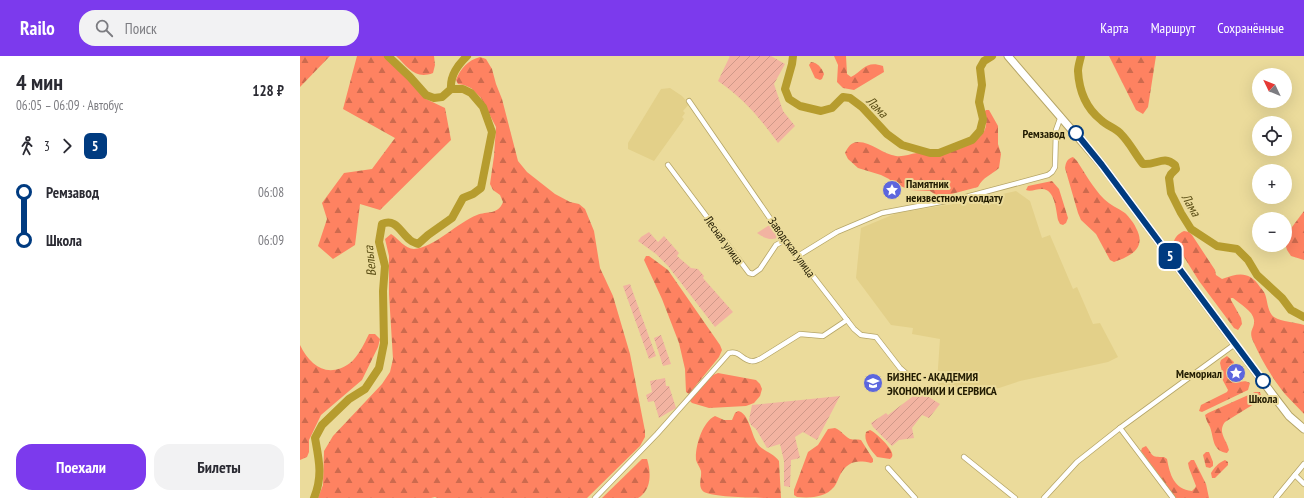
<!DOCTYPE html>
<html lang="ru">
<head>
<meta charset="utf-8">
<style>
	:root { --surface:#fff; --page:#f2f2f3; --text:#2b2b33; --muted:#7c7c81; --accent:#7c3aed }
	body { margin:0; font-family:"PT Sans Narrow",sans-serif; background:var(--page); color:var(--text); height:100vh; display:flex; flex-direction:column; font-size:15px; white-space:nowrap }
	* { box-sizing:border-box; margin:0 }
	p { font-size:13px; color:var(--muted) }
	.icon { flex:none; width:22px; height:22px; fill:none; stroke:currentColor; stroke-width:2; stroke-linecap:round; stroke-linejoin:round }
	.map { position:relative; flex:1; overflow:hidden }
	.drawer { display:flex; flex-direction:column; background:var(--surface); width:300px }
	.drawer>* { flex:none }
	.badge { padding:0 8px; border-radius:6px; font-size:14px; line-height:26px }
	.needle { width:26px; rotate:313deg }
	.controls { position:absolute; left:952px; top:12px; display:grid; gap:8px }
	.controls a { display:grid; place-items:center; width:40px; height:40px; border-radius:50%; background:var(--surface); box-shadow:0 4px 16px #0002; font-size:20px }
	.map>.badge { position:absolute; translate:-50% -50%; box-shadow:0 0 0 2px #fff }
	.legs { display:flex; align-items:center; gap:6px; height:44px; padding:0 16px; font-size:13px }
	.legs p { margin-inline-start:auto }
	.summary { display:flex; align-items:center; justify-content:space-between; height:68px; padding:0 16px }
	h1 { font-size:22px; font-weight:600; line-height:30px }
	.cta { display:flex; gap:8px; margin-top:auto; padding:8px 16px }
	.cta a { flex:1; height:46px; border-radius:16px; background:var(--accent); color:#fff; font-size:16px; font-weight:600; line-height:46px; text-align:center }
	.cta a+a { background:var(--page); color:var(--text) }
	ul { padding:0 16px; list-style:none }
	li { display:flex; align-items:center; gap:14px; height:48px; font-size:15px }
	li i { display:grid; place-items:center; width:6px; height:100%; margin:0 5px; background:currentColor }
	li i::after { content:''; width:10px; height:10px; margin:-5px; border:3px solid; border-radius:50%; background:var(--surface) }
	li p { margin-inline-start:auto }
	li:first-child i { background:linear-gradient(#0000 50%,currentColor 0) }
	li:last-child i { background:linear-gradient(currentColor 50%,#0000 0) }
	header { display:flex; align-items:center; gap:24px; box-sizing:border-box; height:56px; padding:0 20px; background:var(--accent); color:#fff }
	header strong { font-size:19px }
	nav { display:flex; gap:22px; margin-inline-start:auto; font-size:14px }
	.search { width:280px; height:36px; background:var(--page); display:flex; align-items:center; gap:10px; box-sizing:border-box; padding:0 14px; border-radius:16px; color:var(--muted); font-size:15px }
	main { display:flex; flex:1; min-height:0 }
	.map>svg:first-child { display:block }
	.built { fill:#e3d089 }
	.forest { fill:url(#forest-firs) }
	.park { fill:#f2b3a1 }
	.garden { fill:url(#garden-furrows) }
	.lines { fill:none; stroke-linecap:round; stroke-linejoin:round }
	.river { stroke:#b69c2e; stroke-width:8 }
	.minor-casing { stroke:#b5a567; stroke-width:6 }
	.primary-casing { stroke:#b5a567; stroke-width:9 }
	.minor { stroke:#fff; stroke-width:4.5 }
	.primary { stroke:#fff; stroke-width:7 }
	.line-1-casing { stroke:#fff; stroke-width:9 }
	.line-1 { stroke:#003b80; stroke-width:6 }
	.stop-1-dot { fill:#fff; stroke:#003b80; stroke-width:2 }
	.labels { text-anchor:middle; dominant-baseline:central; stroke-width:4; stroke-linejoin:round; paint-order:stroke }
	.stop-label { font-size:12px; font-weight:bold; fill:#211b02; stroke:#ebdb9b; text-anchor:end }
	.poi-label { font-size:12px; font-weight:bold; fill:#211b02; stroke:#ebdb9b; text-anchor:start }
	.street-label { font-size:12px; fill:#211b02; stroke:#ebdb9b }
	.water-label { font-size:13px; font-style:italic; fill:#5a4d14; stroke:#ebdb9b }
</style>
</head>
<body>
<header>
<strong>Railo</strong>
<div class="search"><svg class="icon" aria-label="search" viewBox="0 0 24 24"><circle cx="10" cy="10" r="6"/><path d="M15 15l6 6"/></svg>Поиск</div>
<nav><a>Карта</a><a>Маршрут</a><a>Сохранённые</a></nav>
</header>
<main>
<section class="drawer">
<div class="summary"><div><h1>4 мин</h1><p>06:05 – 06:09 · Автобус</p></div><b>128 ₽</b></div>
<div class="legs"><svg class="icon" aria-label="walk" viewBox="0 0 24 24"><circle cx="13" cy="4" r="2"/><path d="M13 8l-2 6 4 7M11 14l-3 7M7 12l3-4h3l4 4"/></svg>3<svg class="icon" aria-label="forward" viewBox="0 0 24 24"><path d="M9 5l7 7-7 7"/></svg><b class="badge" style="background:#003b80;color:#fff">5</b></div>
<ul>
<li><i style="color:#003b80"></i><b>Ремзавод</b><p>06:08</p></li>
<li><i style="color:#003b80"></i><b>Школа</b><p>06:09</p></li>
</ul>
<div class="cta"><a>Поехали</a><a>Билеты</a></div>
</section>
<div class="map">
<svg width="1004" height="442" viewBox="0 0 1004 442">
	<defs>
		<pattern id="forest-firs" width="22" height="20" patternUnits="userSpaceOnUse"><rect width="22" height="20" fill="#fe8261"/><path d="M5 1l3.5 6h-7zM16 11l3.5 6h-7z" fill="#cd6a4e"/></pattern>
		<pattern id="garden-furrows" width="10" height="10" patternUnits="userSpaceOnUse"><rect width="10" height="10" fill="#f2b3a1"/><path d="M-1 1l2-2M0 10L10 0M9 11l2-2" fill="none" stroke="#cf9989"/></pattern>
	</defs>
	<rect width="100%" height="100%" fill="#ebdb9b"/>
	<g class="built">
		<polygon points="370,32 382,40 389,48 383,55 385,57 382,61 384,63 354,105 328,93 328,87 361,33"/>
		<polygon points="716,135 730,145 742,182 750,179 773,233 777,231 793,268 800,267 818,301 808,306 720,325 699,332 645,341 637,326 640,283 612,278 613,272 591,269 556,222 561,172 597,157 672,145"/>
	</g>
	<g class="forest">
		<polygon points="0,0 30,0 0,31"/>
		<polygon points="57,0 87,0 126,43 145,52 151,84 80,154 60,148 55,189 33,203 18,190 27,163 22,147 44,117 72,113 95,82 43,53"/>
		<path d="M96,0H134L135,9L133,17C115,24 108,11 96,0Z"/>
		<path d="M534,0H546L547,18L551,21C564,14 566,4 583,10L584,16L554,34L543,32L537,26L538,9Z"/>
		<polygon points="809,0 856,0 848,51 843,58 836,54"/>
		<path d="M180,1L186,3L192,13L196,28L202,43L218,105L227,116L255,138L270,146L279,148L285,153L294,175L300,212L313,240L330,298L345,375V381L340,390L287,442H137L135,441L131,442H18L23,429L24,395L33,380L82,328L90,316L93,303L89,238V200L85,183L91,178C99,183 105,193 114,193C134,192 158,166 177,159C187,155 198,159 203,146L200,139L193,134L190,128L194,100L196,71L181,42L171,32L164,29L158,28L156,24C160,13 168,4 180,1Z"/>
		<path d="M511,6C518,7 521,11 524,18L522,23L520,24L515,22L509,9Z"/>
		<path d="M686,54H689L698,70V88L701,98L699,112C690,120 684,120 678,131L644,140L636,139L630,135L610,134L593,127L589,123L581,119L558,112L548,103L545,97C548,91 551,86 558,86C572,86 582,98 596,100C603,101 610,98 617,97C622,96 627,100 632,101C638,101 644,98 650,96C669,90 694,80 684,56Z"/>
		<path d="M773,101L777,105C785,117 793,132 804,143C810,149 818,152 825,157C829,161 834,167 836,172C847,192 831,200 814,206L810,204L796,178L781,164L778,157L765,112C766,106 767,103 773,101Z"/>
		<path d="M752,125L759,133L768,162L766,167L763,169L760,168L758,164C756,154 755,133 742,133C736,133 731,136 726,134L728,130Z"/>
		<polygon points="1004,155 1004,204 991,200 987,194 985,187 989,175"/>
		<path d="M884,175L889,176L892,179L915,214L916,219L922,223C939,217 949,215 960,231C962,233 964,236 965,238C968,246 967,255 974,261C982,266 995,266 1004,269V358C998,351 991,345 985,338C972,322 961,303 953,285C948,274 955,273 954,264C953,255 940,248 933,242H931V244L941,262L942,268L938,274L934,272L899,225L874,185C876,180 878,178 884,175Z"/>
		<polygon points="346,200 349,200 368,214 420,289 422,294 419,301 389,338 386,336 385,313 379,287 362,243 344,204"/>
		<path d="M69,278H75L80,283L78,291L62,324L21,359L9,384V396L7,401L0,404V289C10,310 28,323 50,307C58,301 64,288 69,278Z"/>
		<path d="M927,300L934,306L933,309L927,316L928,318L934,326C940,327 944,323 950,327L948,334L902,356L899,355L901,349L927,336L928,334L920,319L922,316L920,307L921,304Z"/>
		<polygon points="418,317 456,324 460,328 462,333 460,340 454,347 446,350 409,352 392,347 390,345 391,343 413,319"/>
		<path d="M955,336H960L962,343L925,366C917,376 927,384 929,394L927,397C912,395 914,382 910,371C908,367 906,364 905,359L908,357Z"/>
		<path d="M438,355C449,357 451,378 457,387C462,395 474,397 479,405L481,442C465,442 416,442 404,436C397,431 402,422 401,415C400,411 397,408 396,404C395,391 402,366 415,360L424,364H432L435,357Z"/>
		<path d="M535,372C541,374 544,380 550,383C554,384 557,383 561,384L573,403V406L571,407C557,404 548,405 540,419C538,423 537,427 534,431C525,442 510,442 497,441L494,439V434L508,396L518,389L528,373Z"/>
		<path d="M570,374C575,376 591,391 592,397C593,400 592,401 590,403L577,401C571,394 563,385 566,376Z"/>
		<path d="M846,390C854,400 850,401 864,401L867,403C870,419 874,433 892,435L895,432L896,430L889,412L888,407L891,404H894L906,428L909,442H876L841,395L842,392Z"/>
		<polygon points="906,396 909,396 913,406 913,410 910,412 906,411 903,399"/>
		<path d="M342,403H347C351,416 352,434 338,442H302Z"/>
		<path d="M925,404L928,406V409L915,422H912L911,417C915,411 918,407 925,404Z"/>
	</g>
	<path class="park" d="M471,168L480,180C473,186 464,182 457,177Z"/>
	<g class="garden">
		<path d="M430,0H471L485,8L474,28L483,55L495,70L478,87C460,62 444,43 418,25Z"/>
		<polygon points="349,176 358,186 364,180 379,197 377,200 391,212 398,213 404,220 403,222 433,256 415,271 368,210 356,198 338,185 341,181"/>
		<polygon points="330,228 356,300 349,303 323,230"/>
		<polygon points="361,279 371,308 363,310 354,282"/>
		<polygon points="365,322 366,330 369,330 376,352 359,362 354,345 348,346 346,339 352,336 350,325"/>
		<polygon points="616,333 640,348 629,362 622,359 612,372 614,382 599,384 592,390 573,371 571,367 586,357 588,359 612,341"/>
		<polygon points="540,340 517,384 503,376 495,381 500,402 491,404 490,431 484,430 484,405 480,388 467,392 456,373 451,369 449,364 452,349"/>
	</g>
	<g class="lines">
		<g class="river">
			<path d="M88,0L110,21L126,39L134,42L142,41L151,33C150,19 158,9 167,0"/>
			<polyline points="493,0 492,8 485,33 489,43 500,50 521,55 532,52 543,41 550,42 562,51 587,78 602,89 630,97 639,97 672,84 680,75 683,63 679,46 682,29 680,12 684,5 692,0"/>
			<path d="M781,0C780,5 778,10 778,15C779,34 786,52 801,64C807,70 816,72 821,78C830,87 835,98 843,108C858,109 863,99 875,109L876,113L871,118L869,122L871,137L881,157L891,173L917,190L937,193L948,204L957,219L982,242L991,254L1004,261"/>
			<path d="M14,442C23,420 19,404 15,382L22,369L49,343L65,333L79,312L84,287L83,235L85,210L79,186L82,168C96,162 100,176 110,184C112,186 116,187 118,188L128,179L152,162L163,142L173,138L181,132L192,76L183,51L171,37L163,33H151"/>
		</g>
		<defs>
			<g id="minor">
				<polyline points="389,45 485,184 554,273 561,279 576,281 600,312 609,320"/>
				<polyline points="368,109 449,217 453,218 460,213 476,189 485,184"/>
				<polyline points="498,200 537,176 582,157 662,142 748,119 752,116 755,111 756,74 761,60"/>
				<polyline points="820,372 873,442"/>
				<polyline points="664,401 715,442"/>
				<polyline points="588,412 615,442"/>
				<polyline points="995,419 1004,428"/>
				<path d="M295,442L357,378L429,297C439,294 442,304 451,305C454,306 457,304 460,303L500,278L523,280L547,264"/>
				<polyline points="744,442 777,406 820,372 935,288"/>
				<polyline points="976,442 1004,408"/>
			</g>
			<polyline id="primary" points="708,0 802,109 976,343 989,360 1004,373"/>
		</defs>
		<use href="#minor" class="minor-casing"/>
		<use href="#primary" class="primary-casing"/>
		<use href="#minor" class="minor"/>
		<use href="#primary" class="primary"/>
	</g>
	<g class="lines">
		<defs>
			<polyline id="line-1" points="776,77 802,109 963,325"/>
		</defs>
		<use href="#line-1" class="line-1-casing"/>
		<use href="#line-1" class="line-1"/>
	</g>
	<defs>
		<symbol id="sight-disc" viewBox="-11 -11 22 22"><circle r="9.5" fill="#5c66de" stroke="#ebdb9b"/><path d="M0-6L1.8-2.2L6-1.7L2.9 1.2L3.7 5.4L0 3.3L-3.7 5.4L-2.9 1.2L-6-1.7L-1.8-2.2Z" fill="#fff"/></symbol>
		<symbol id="university-disc" viewBox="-11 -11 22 22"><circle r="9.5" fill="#5c66de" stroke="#ebdb9b"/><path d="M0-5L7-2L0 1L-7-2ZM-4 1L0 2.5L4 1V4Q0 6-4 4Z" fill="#fff"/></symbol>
	</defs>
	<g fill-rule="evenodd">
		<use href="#sight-disc" x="581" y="123" width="22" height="22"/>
		<use href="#sight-disc" x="925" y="306" width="22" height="22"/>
		<use href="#university-disc" x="562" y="316" width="22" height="22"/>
	</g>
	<g class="stop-1-dot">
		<circle cx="776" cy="77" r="7"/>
		<circle cx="963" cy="325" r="7"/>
	</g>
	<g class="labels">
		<g class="stop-label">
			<text x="765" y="77">Ремзавод</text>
			<text x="963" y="342" text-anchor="middle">Школа</text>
		</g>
		<g class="poi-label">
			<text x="606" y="127">Памятник<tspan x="606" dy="14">неизвестному солдату</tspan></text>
			<text x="922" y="317" text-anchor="end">Мемориал</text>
			<text x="587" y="320">БИЗНЕС - АКАДЕМИЯ<tspan x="587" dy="14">ЭКОНОМИКИ И СЕРВИСА</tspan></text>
		</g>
		<g class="street-label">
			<text transform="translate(424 184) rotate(54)">Лесная улица</text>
			<text transform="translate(492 191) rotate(54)">Заводская улица</text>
		</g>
		<g class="water-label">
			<text transform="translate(577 51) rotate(45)">Лама</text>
			<text transform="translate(891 149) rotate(60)">Лама</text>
			<text transform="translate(70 205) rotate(-96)">Вельга</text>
		</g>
	</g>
</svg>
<div class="controls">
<a><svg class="needle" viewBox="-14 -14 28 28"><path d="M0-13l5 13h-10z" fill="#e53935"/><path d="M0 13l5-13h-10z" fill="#7c7c81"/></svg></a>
<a><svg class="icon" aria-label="locate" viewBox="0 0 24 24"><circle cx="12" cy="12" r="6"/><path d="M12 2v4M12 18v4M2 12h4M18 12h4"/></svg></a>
<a>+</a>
<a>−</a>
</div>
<b class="badge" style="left:870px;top:200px;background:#003b80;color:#fff">5</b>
</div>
</main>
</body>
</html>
